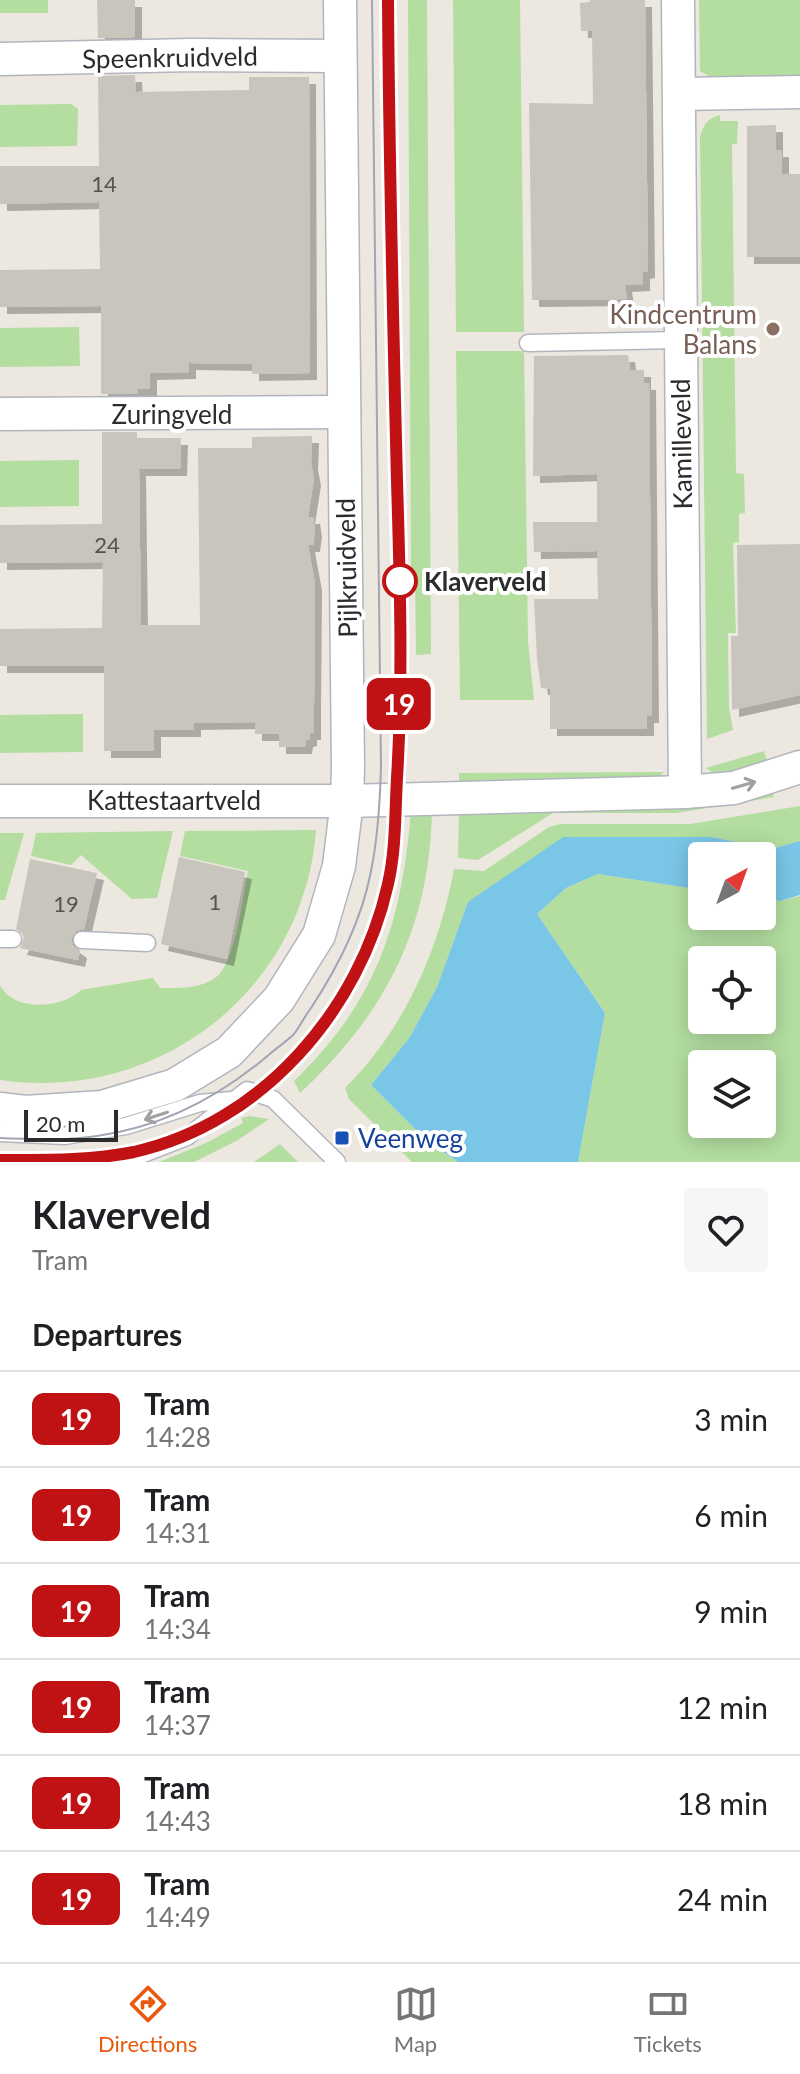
<!DOCTYPE html>
<html lang="en">
<head>
<meta charset="utf-8">
<style>
	:root { --surface:#fff; --page:#f6f6f6; --text:#202124; --muted:#757577; --line:#e0e0e0; --accent:#ea580c }
	body { margin:0; font-family:Lato,sans-serif; background:var(--page); color:var(--text); height:100vh; display:flex; flex-direction:column; font-size:30px; white-space:nowrap }
	* { box-sizing:border-box; margin:0 }
	p { font-size:26px; color:var(--muted) }
	.icon { flex:none; width:44px; height:44px; fill:none; stroke:currentColor; stroke-width:2; stroke-linecap:round; stroke-linejoin:round }
	.map { position:relative; height:1162px; overflow:hidden }
	.drawer { display:flex; flex-direction:column; background:var(--surface); flex:1 }
	.drawer>* { flex:none }
	.badge { padding:0 16px; border-radius:12px; font-size:28px; line-height:52px }
	.needle { width:52px; rotate:41deg }
	.tools { position:absolute; left:688px; top:842px; display:grid; gap:16px }
	.tools a { display:grid; place-items:center; width:88px; height:88px; border-radius:8px; background:var(--surface); box-shadow:0 4px 20px #0003; font-size:40px }
	.scale { position:absolute; left:24px; bottom:20px; width:94px; box-sizing:border-box; padding-left:8px; border:4px solid #2c2c2c; border-top:0; font-size:22px; line-height:28px; white-space:nowrap; color:#2c2c2c; -webkit-text-stroke:6px #fff; paint-order:stroke }
	.map>.badge { position:absolute; translate:-50% -50%; box-shadow:0 0 0 4px #fff }
	h2 { padding:0 32px; font-size:30px; line-height:72px }
	.round { display:grid; place-items:center; flex:none; width:84px; height:84px; border-radius:8px; background:var(--page) }
	.headline { display:flex; align-items:center; justify-content:space-between; height:136px; padding:0 32px }
	h1 { font-size:38px; font-weight:700; line-height:60px }
	ul { padding:0; list-style:none }
	li { display:flex; align-items:center; gap:24px; height:96px; padding:0 32px; border-top:2px solid var(--line) }
	li div { flex:1 }
	li b { display:block; font-size:30px }
	li em { font-style:normal }
	li .badge { min-width:88px; font-weight:700; text-align:center }
	.tab-bar { display:flex; justify-content:space-around; align-items:center; height:112px; border-top:2px solid var(--line); background:var(--surface); font-size:22px; color:var(--muted) }
	.tab-bar a { display:grid; justify-items:center; gap:4px }
	.tab-bar .selected { color:var(--accent) }
	.map>svg:first-child { display:block }
	.green { fill:#b3dea0; fill-rule:evenodd }
	.water { fill:#7ac6e6 }
	.building { fill:#c8c5bd; filter:url(#shadow) }
	.lines { fill:none; stroke-linecap:round; stroke-linejoin:round }
	.lane-casing { stroke:#b2b5be; stroke-width:19 }
	.street-casing { stroke:#b2b5be; stroke-width:35 }
	.lane { stroke:#fff; stroke-width:16 }
	.street { stroke:#fff; stroke-width:32 }
	.tram { stroke:#a2a4b4; stroke-width:2 }
	.oneway { stroke:#a0a0a0 }
	.line-casing { stroke:#fff; stroke-width:18 }
	.line { stroke:#c01115; stroke-width:12 }
	.education-dot { fill:#8d6e63; stroke:#fff; stroke-width:3 }
	.stop-dot { fill:#fff; stroke:#c01115; stroke-width:4 }
	.transit-dot { fill:#1a4fb4; stroke:#fff; stroke-width:3 }
	.labels { text-anchor:middle; dominant-baseline:central; stroke-width:8; stroke-linejoin:round; paint-order:stroke }
	.number-label { font-size:22px; fill:#535250 }
	.street-label { font-size:26px; fill:#2c2c2c; stroke:#fff }
	.education-label { font-size:26px; fill:#785e54; stroke:#fff; text-anchor:end }
	.stop-label { font-size:26px; font-weight:bold; fill:#2c2c2c; stroke:#fff; text-anchor:start }
	.transit-label { font-size:26px; fill:#164399; stroke:#fff; text-anchor:start }
</style>
</head>
<body>
<div class="map">
<svg width="800" height="1162" viewBox="0 0 800 1162">
	<defs>
		<filter id="shadow"><feDropShadow dx="7" dy="7" stdDeviation="0" flood-color="#0004"/></filter>
	</defs>
	<rect width="100%" height="100%" fill="#ece7df"/>
	<g class="green">
		<rect x="0" y="0" width="48" height="13"/>
		<polygon points="408,0 427,0 431,654 416,655 415,570 411,569"/>
		<polygon points="453,0 520,0 524,332 456,332"/>
		<polygon points="699,0 800,0 800,80 720,82 700,71"/>
		<polygon points="71,104 78,109 77,146 0,147 0,105"/>
		<path d="M720,115V121H738L737,144H732L736,473L744,474L745,513L739,514V542L733,543L736,633H728L729,708L733,730L707,739L700,137C703,125 708,118 720,115Z"/>
		<polygon points="79,327 80,366 0,367 0,328"/>
		<polygon points="456,351 524,351 528,641 534,700 460,700"/>
		<polygon points="79,460 79,506 0,507 0,461"/>
		<polygon points="83,714 83,752 0,753 0,715"/>
		<polygon points="764,751 769,766 720,778 706,768"/>
		<polygon points="664,772 656,780 459,785 459,773"/>
		<polygon points="770,784 774,797 677,813 553,813 478,860 458,858 459,808"/>
		<path d="M800,806V841L771,849L711,837L468,902L437,987L410,1037L371,1085L419,1133L409,1145L425,1139L458,1162H412L349,1099L345,1088C404,1030 439,950 454,869L484,871L549,827L560,824H690Z"/>
		<path d="M411,810H432C430,927 386,1013 300,1093L294,1081C377,1001 402,923 411,810Z"/>
		<path d="M316,830C304,991 158,1103 0,1080V985C13,1012 62,1009 81,990L153,978L160,988C179,988 199,989 215,978C235,966 243,895 248,871L180,856L185,831Z"/>
		<polygon points="173,831 157,898 132,899 81,855 71,865 31,856 36,833"/>
		<polygon points="0,833 24,833 5,900 0,900"/>
		<path d="M598,874L702,890V916H762V898L780,901L800,896V1162H578L605,1013L537,914L566,888ZM702,960H762V1020H702ZM702,1064H762V1124H702Z"/>
		<polygon points="250,1116 269,1119 238,1140 194,1162 159,1162 206,1143 243,1123 241,1118"/>
		<polygon points="280,1144 298,1162 254,1162"/>
	</g>
	<polygon class="water" points="563,837 711,837 771,849 800,841 800,895 780,901 762,898 762,856 702,856 702,890 598,874 566,888 537,914 605,1013 578,1162 458,1162 425,1139 414,1150 409,1145 419,1133 371,1085 410,1037 437,987 468,902"/>
	<g class="building">
		<polygon points="97,0 135,0 135,37 98,38"/>
		<polygon points="590,0 645,0 648,271 643,272 643,284 625,285 627,299 532,300 529,103 593,104 592,31 581,31 580,3 590,2"/>
		<polygon points="135,75 136,92 249,90 249,77 309,77 310,373 252,374 252,364 189,363 189,372 150,373 150,389 138,389 138,394 101,394 101,306 0,307 0,270 100,269 99,202 0,204 0,166 99,166 98,76"/>
		<polygon points="776,125 776,150 782,150 782,174 800,174 800,257 747,257 747,126"/>
		<polygon points="628,355 630,370 644,370 644,383 649,383 652,716 647,716 647,729 550,729 550,689 541,688 537,659 534,599 598,599 597,551 534,552 533,522 597,522 597,474 533,476 534,356"/>
		<polygon points="102,432 137,432 137,438 181,438 180,469 139,469 141,625 200,625 198,448 252,448 252,437 312,436 311,463 314,479 308,517 313,517 315,530 313,545 308,545 315,584 314,704 314,733 310,733 310,739 306,740 305,747 279,747 279,734 255,734 255,722 194,723 194,730 154,730 154,751 104,751 104,666 0,666 0,629 102,628 103,562 0,563 0,525 102,524"/>
		<polygon points="800,544 800,695 732,710 731,636 738,636 737,545"/>
		<polygon points="179,857 245,872 227,959 161,944"/>
		<polygon points="30,859 97,873 84,929 76,931 71,939 73,946 80,951 78,960 20,948 24,938 22,933 16,929"/>
	</g>
	<g class="lines">
		<defs>
			<g id="lane">
				<polyline points="528,343 679,340"/>
				<polyline points="0,939 13,939"/>
				<polyline points="82,940 147,943"/>
				<polyline points="0,1133 65,1136 126,1126 200,1103 232,1100"/>
				<polyline points="96,1162 138,1156 187,1137 247,1090 273,1099 337,1162"/>
			</g>
			<g id="street">
				<polyline points="678,0 685,792"/>
				<polyline points="0,59 192,55 340,56"/>
				<polyline points="680,94 800,92"/>
				<polyline points="0,414 344,412"/>
				<polyline points="0,801 347,801 685,792 734,788 800,767"/>
				<polyline points="0,1109 26,1112 102,1107 175,1085 229,1052 279,999 319,935 339,866 347,801 348,768 340,0"/>
			</g>
		</defs>
		<use href="#lane" class="lane-casing"/>
		<use href="#street" class="street-casing"/>
		<use href="#lane" class="lane"/>
		<use href="#street" class="street"/>
		<g class="tram">
			<path d="M0,1138C32,1139 65,1141 97,1136C163,1127 221,1096 271,1053C278,1047 287,1041 294,1034C300,1026 305,1016 311,1008C338,967 360,924 370,876C378,840 380,803 381,767L372,0"/>
			<path d="M0,1160C45,1160 89,1161 134,1152C263,1123 360,1009 388,884C395,849 395,813 397,778C403,677 400,575 397,474C392,316 389,158 388,0"/>
		</g>
	</g>
	<defs><path id="oneway-shaft" d="M-6 0H5M1.5-3L5.5 0L1.5 3" fill="none" stroke-width="1.6" stroke-linecap="round" stroke-linejoin="round" transform="scale(2)"/></defs>
	<g class="oneway">
		<use href="#oneway-shaft" transform="translate(744 785) rotate(-16)"/>
		<use href="#oneway-shaft" transform="translate(156 1116) rotate(162)"/>
	</g>
	<g class="lines">
		<defs>
			<path id="line" d="M0,1160C45,1160 89,1161 134,1152C263,1123 360,1009 388,884C396,849 395,813 397,778C403,679 400,580 397,481C393,321 389,160 388,0"/>
		</defs>
		<use href="#line" class="line-casing"/>
		<use href="#line" class="line"/>
	</g>
	<circle class="education-dot" cx="773" cy="329" r="8"/>
	<circle class="stop-dot" cx="400" cy="581" r="16"/>
	<rect class="transit-dot" x="334" y="1130" width="16" height="16" rx="4"/>
	<g class="labels">
		<g class="number-label">
			<text x="104" y="183">14</text>
			<text x="107" y="544">24</text>
			<text x="215" y="901">1</text>
			<text x="66" y="903">19</text>
		</g>
		<g class="street-label">
			<text transform="translate(170 57) rotate(-1)">Speenkruidveld</text>
			<text x="172" y="414">Zuringveld</text>
			<text transform="translate(681 444) rotate(-91)">Kamilleveld</text>
			<text transform="translate(346 568) rotate(-91)">Pijlkruidveld</text>
			<text x="174" y="800">Kattestaartveld</text>
		</g>
		<g class="education-label">
			<text x="757" y="314">Kindcentrum<tspan x="757" dy="30">Balans</tspan></text>
		</g>
		<g class="stop-label">
			<text x="424" y="581">Klaverveld</text>
		</g>
		<g class="transit-label">
			<text x="358" y="1138">Veenweg</text>
		</g>
	</g>
</svg>
<div class="tools">
<a><svg class="needle" viewBox="-14 -14 28 28"><path d="M0-13l5 13h-10z" fill="#e53935"/><path d="M0 13l5-13h-10z" fill="#757577"/></svg></a>
<a><svg class="icon" aria-label="locate" viewBox="0 0 24 24"><circle cx="12" cy="12" r="6"/><path d="M12 2v4M12 18v4M2 12h4M18 12h4"/></svg></a>
<a><svg class="icon" aria-label="layers" viewBox="0 0 24 24"><path d="M12 4l9 5-9 5-9-5zM3 14l9 5 9-5"/></svg></a>
</div>
<div class="scale">20 m</div>
<b class="badge" style="left:399px;top:704px;background:#c01115;color:#fff">19</b>
</div>
<section class="drawer">
<div class="headline"><div><h1>Klaverveld</h1><p>Tram</p></div><a class="round"><svg class="icon" aria-label="heart" viewBox="0 0 24 24"><path d="M12 20l-8-8c-3-5 5-10 8-4 3-6 11-1 8 4z"/></svg></a></div>
<h2>Departures</h2>
<ul>
<li><span class="badge" style="background:#c01115;color:#fff">19</span><div><b>Tram</b><p>14:28</p></div><em>3 min</em></li>
<li><span class="badge" style="background:#c01115;color:#fff">19</span><div><b>Tram</b><p>14:31</p></div><em>6 min</em></li>
<li><span class="badge" style="background:#c01115;color:#fff">19</span><div><b>Tram</b><p>14:34</p></div><em>9 min</em></li>
<li><span class="badge" style="background:#c01115;color:#fff">19</span><div><b>Tram</b><p>14:37</p></div><em>12 min</em></li>
<li><span class="badge" style="background:#c01115;color:#fff">19</span><div><b>Tram</b><p>14:43</p></div><em>18 min</em></li>
<li><span class="badge" style="background:#c01115;color:#fff">19</span><div><b>Tram</b><p>14:49</p></div><em>24 min</em></li>
</ul>
</section>
<nav class="tab-bar">
<a class="selected"><svg class="icon" aria-label="directions" viewBox="0 0 24 24"><path d="M12 3l9 9-9 9-9-9zM9 14v-3h6M13 9l2 2-2 2"/></svg>Directions</a>
<a><svg class="icon" aria-label="map" viewBox="0 0 24 24"><path d="M3 6l6-2 6 2 6-2v14l-6 2-6-2-6 2zM9 4v14M15 6v14"/></svg>Map</a>
<a><svg class="icon" aria-label="tickets" viewBox="0 0 24 24"><path d="M3 7h18v10H3zM15 7v10"/></svg>Tickets</a>
</nav>
</body>
</html>
